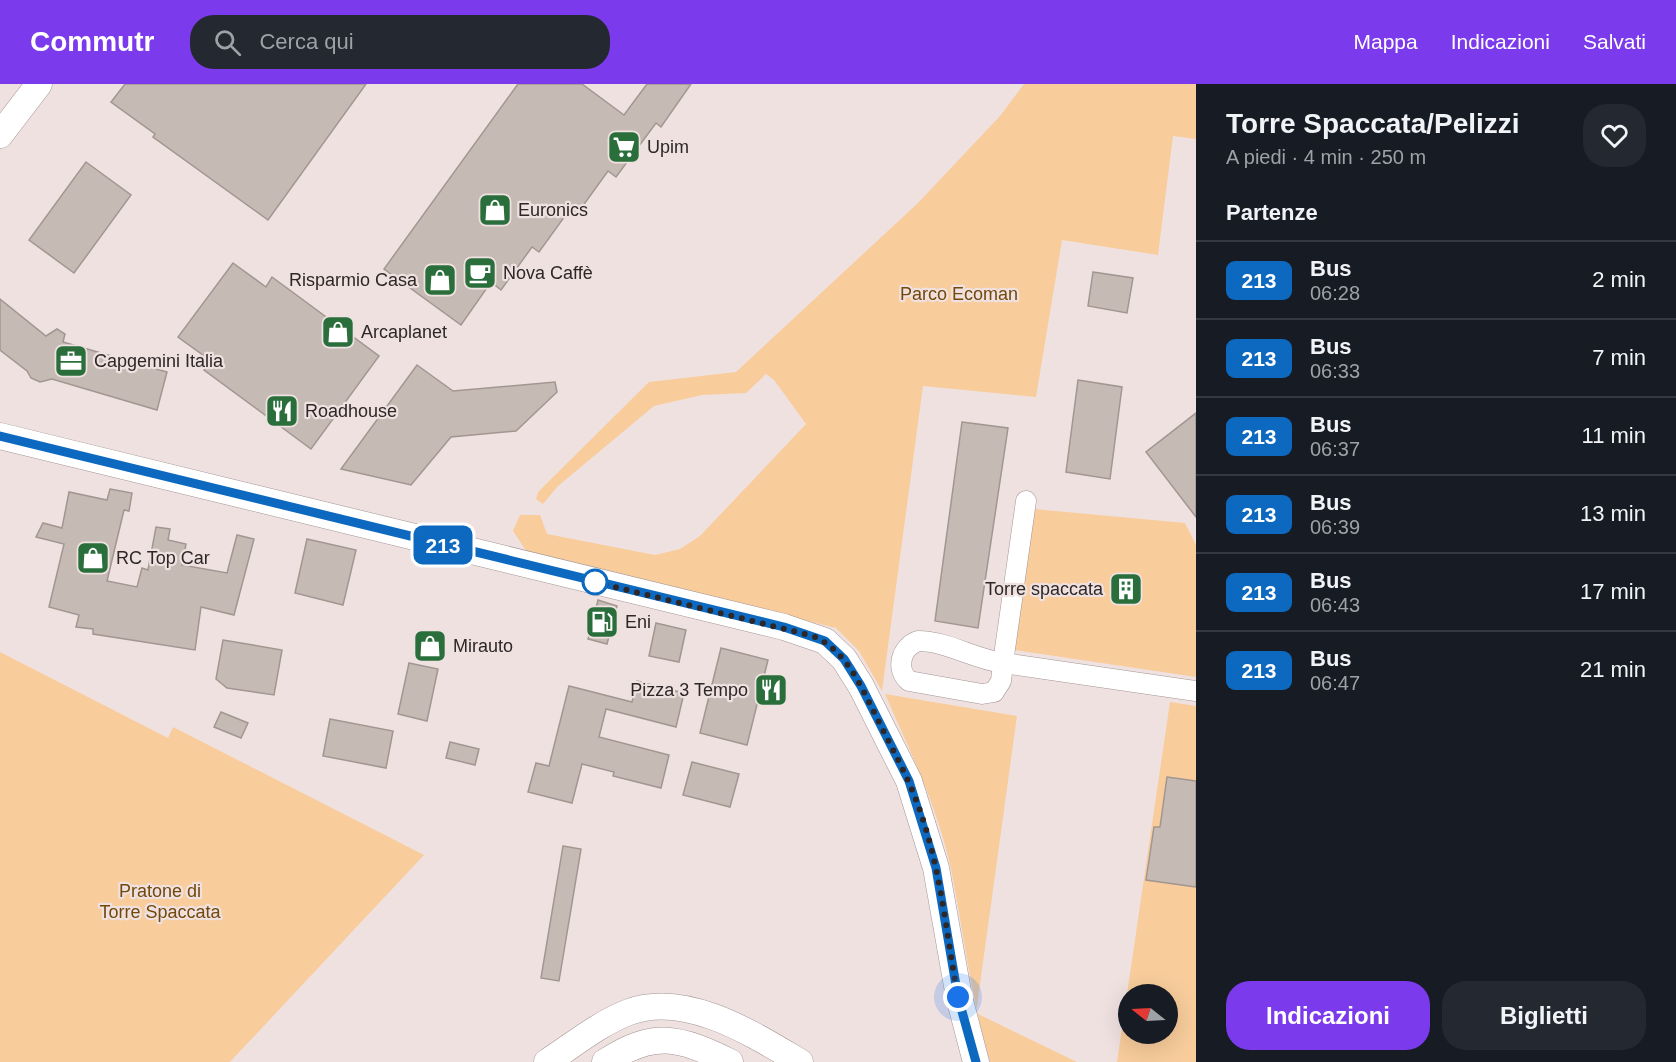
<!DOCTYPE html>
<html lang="it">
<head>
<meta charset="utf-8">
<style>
	:root { --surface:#171b24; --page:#242831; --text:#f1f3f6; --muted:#9ea1a6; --line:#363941; --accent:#7c3aed }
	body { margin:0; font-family:Arial,sans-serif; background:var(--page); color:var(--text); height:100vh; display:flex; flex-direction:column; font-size:22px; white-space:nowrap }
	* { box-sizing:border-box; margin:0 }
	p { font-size:20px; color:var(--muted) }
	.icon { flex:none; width:33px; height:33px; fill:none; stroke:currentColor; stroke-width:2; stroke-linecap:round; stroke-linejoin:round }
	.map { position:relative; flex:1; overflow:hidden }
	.details { display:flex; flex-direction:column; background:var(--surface); width:480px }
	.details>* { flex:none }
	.badge { padding:0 12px; border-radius:9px; font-size:21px; line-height:39px }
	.needle { width:39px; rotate:288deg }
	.fabs { position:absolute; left:1118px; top:900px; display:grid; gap:12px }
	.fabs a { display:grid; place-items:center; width:60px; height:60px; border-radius:50%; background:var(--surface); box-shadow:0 6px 24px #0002; font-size:30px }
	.you { position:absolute; width:30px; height:30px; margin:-15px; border:4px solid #fff; border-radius:50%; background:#1a73e8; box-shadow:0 0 0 9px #1a73e833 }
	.map>.badge { position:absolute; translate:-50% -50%; box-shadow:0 0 0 3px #fff }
	h2 { padding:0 30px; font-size:22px; line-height:54px }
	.round { display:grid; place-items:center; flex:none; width:63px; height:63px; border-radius:24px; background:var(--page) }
	.overview { display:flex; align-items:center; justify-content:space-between; height:102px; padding:0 30px }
	h1 { font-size:28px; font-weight:700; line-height:45px }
	.button { display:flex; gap:12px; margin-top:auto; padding:12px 30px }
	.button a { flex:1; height:69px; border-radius:24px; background:var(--accent); color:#fff; font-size:24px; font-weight:700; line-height:69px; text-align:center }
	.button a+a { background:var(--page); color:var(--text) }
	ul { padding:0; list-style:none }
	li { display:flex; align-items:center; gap:18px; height:78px; padding:0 30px; border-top:2px solid var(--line) }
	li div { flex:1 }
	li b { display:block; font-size:22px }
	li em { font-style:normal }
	li .badge { min-width:66px; font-weight:700; text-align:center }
	header { display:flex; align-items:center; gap:36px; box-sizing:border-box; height:84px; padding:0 30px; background:var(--accent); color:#fff }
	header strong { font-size:28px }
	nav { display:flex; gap:33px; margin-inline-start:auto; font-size:21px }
	.search { width:420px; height:54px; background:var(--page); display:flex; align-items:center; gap:15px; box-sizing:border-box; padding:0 21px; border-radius:24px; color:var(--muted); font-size:22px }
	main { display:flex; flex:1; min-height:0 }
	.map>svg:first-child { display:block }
	.green { fill:#f8cc9b; fill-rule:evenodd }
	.building { fill:#c6bab5; stroke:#a29691; stroke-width:1.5 }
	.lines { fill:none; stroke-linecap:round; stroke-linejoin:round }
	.minor-casing { stroke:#a39595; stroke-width:21 }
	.tertiary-casing { stroke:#a39595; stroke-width:27 }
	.minor { stroke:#fff; stroke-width:20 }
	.tertiary { stroke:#fff; stroke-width:26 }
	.line-casing { stroke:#fff; stroke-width:14 }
	.line { stroke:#0c69bf; stroke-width:9 }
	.walk { stroke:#2d2727; stroke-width:6; stroke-dasharray:0 10.8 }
	.stop-dot { fill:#fff; stroke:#0c69bf; stroke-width:3 }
	.labels { text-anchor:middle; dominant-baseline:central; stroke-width:4.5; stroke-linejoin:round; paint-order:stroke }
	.poi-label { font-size:18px; fill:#2d2727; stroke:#f0e1e1; text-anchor:start }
	.park-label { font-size:18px; fill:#73480a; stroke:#f0e1e1 }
</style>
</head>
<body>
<header>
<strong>Commutr</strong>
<div class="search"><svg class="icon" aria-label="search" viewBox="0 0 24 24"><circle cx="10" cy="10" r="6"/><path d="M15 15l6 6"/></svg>Cerca qui</div>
<nav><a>Mappa</a><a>Indicazioni</a><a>Salvati</a></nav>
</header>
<main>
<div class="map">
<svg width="1196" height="978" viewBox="0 0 1196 978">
	<rect width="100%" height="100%" fill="#f0e1e1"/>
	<g class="green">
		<polygon points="1024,0 1196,0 1196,55 1173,52 1158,171 1062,156 1036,313 923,302 882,607 859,567 836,544 527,468 513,447 520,431 540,431 547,450 655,471 680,465 700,452 806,340 774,296 766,290 746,309 702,311 654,322 558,402 543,420 536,415 538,408 649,298 736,288 918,119 1000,32"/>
		<path d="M1034,425L1185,439L1196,461V593L1014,566ZM1119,492L1139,498L1133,518L1113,511Z"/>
		<polygon points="0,568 168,654 173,643 424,771 230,978 0,978"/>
		<path d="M885,610L1017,632L976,929L1077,978H990C971,915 964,850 951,785C938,724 910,667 885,610Z"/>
		<path d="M1170,618L1196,622V978H1117ZM1128,910H1167V950H1128Z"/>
	</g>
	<g class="building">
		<polygon points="125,0 366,0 268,136 153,53 155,50 111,18"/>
		<polygon points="518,0 582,0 624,31 647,0 691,0 661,43 656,39 616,93 608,87 577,130 570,125 539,168 532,163 501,206 491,198 461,241 384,185"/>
		<polygon points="86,78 131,111 74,189 29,156"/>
		<polygon points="233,179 266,203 272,193 379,272 311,365 204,286 211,277 178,253"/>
		<polygon points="1093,188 1133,194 1127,229 1088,222"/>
		<polygon points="0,215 46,252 57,245 65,250 63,258 167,288 157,326 52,295 40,298 31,294 27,287 0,266"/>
		<polygon points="417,281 453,307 555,298 557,308 516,347 451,353 411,401 341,385"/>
		<polygon points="1078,296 1122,303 1110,395 1066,388"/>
		<polygon points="1196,329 1196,433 1146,368"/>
		<polygon points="962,338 1008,344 978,544 935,537"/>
		<polygon points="110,405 132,409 129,427 124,426 107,497 137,503 142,484 148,486 156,443 170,445 168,456 186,460 182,481 227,489 237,451 254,455 234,531 201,523 195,566 93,550 93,545 76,543 79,531 49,523 64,460 36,453 43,439 62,444 69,408 107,416"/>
		<polygon points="307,455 356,466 343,521 295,509"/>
		<polygon points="1118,492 1139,498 1133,518 1112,512"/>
		<polygon points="598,516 617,522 607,560 588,555"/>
		<polygon points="656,539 686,546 679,578 649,572"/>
		<polygon points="223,556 282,566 274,611 227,604 216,595"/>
		<polygon points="721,564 768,576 747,661 700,649"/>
		<polygon points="409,579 438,585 427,637 398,630"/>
		<polygon points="637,597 684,609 676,643 606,625 599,653 669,671 661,704 613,692 614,688 582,680 572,719 528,708 536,679 549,682 569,602 632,618"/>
		<polygon points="221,628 248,639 241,654 214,643"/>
		<polygon points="330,635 393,647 386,684 323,672"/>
		<polygon points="450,658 479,665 475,681 446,674"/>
		<polygon points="692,678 739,690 730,723 683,711"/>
		<polygon points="1167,693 1196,697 1196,803 1146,796 1154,743 1160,743"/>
		<polygon points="563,762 581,765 559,897 541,894"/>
	</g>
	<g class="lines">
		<defs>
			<g id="minor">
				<polyline points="1026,417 1003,579 1196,607"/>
				<path d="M918,557C947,557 974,575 1003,579L1001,597L994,608L982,610L909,597C895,585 901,563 918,557Z"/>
			</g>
			<g id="tertiary">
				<polyline points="0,51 39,0"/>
				<polyline points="0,352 784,543 825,557 844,575 861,602 909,697 936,784 959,913 976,978"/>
				<path d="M547,978C573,961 600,939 629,928C686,907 753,950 800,978"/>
				<path d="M605,978C654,946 679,953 730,978"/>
			</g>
		</defs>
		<use href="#minor" class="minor-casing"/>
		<use href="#tertiary" class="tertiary-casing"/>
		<use href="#minor" class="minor"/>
		<use href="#tertiary" class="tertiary"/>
	</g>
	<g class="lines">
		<defs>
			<polyline id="line" points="0,352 784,543 825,557 844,575 861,602 909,697 936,784 958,913 976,978"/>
		</defs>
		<use href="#line" class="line-casing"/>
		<use href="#line" class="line"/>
		<path class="walk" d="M595,498L813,552C847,567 860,601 876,632C891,663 908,692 919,724C941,785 946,849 958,913"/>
	</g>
	<defs>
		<symbol id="supermarket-square" viewBox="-11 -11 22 22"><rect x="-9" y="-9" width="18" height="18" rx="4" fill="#2a6f3b" stroke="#f0e1e1"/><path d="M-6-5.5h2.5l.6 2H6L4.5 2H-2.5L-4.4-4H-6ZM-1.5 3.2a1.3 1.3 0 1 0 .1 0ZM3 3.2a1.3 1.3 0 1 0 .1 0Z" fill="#fff"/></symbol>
		<symbol id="shop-square" viewBox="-11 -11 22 22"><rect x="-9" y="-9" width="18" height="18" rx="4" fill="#2a6f3b" stroke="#f0e1e1"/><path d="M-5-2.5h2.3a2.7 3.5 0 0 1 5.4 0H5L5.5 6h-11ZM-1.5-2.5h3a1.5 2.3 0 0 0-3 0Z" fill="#fff"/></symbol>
		<symbol id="cafe-square" viewBox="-11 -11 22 22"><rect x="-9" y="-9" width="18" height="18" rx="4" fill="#2a6f3b" stroke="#f0e1e1"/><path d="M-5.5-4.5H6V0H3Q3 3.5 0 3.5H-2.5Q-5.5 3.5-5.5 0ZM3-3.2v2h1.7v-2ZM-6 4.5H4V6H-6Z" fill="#fff"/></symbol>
		<symbol id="office-square" viewBox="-11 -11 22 22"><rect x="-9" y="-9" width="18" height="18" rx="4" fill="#2a6f3b" stroke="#f0e1e1"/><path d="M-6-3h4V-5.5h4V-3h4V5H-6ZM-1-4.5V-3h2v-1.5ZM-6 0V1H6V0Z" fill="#fff"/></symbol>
		<symbol id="restaurant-square" viewBox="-11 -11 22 22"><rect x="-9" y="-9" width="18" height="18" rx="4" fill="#2a6f3b" stroke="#f0e1e1"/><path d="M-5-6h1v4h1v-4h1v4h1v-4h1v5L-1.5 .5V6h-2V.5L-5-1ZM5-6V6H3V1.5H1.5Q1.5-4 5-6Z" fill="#fff"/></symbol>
		<symbol id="building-square" viewBox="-11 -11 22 22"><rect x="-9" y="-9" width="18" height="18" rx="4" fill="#2a6f3b" stroke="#f0e1e1"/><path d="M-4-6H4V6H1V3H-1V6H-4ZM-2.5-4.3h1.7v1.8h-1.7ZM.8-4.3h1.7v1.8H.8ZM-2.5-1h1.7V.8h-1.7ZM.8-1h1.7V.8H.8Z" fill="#fff"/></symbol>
		<symbol id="fuel-square" viewBox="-11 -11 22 22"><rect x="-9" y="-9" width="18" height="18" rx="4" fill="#2a6f3b" stroke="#f0e1e1"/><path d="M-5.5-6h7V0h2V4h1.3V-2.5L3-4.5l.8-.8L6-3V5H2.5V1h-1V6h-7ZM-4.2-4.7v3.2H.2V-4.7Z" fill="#fff"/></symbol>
	</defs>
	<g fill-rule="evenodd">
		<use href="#supermarket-square" x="605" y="44" width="38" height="38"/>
		<use href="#shop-square" x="476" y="107" width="38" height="38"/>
		<use href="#cafe-square" x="461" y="170" width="38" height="38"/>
		<use href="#shop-square" x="421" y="177" width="38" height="38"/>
		<use href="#shop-square" x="319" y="229" width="38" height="38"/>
		<use href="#office-square" x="52" y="258" width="38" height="38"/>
		<use href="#restaurant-square" x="263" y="308" width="38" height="38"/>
		<use href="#shop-square" x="74" y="455" width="38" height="38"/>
		<use href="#building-square" x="1107" y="486" width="38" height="38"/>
		<use href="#fuel-square" x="583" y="519" width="38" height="38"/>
		<use href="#shop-square" x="411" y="543" width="38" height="38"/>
		<use href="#restaurant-square" x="752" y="587" width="38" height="38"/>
	</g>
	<circle class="stop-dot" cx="595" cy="498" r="12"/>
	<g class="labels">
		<g class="poi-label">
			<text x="647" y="63">Upim</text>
			<text x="518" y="126">Euronics</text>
			<text x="503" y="189">Nova Caffè</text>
			<text x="417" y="196" text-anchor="end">Risparmio Casa</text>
			<text x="361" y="248">Arcaplanet</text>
			<text x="94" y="277">Capgemini Italia</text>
			<text x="305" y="327">Roadhouse</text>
			<text x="116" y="474">RC Top Car</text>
			<text x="1103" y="505" text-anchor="end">Torre spaccata</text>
			<text x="625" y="538">Eni</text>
			<text x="453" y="562">Mirauto</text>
			<text x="748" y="606" text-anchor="end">Pizza 3 Tempo</text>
		</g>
		<g class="park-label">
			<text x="959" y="210">Parco Ecoman</text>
			<text x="160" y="807">Pratone di<tspan x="160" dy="21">Torre Spaccata</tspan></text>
		</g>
	</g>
</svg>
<div class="fabs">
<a><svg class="needle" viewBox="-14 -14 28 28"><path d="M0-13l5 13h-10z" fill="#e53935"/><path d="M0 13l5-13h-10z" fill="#9ea1a6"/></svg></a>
</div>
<div class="you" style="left:958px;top:913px"></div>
<b class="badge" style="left:443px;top:461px;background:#0c69bf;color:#fff">213</b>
</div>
<section class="details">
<div class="overview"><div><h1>Torre Spaccata/Pelizzi</h1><p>A piedi · 4 min · 250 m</p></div><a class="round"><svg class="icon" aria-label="heart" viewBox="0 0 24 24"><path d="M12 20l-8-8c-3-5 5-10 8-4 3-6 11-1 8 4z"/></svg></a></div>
<h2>Partenze</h2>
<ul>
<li><span class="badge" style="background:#0c69bf;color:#fff">213</span><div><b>Bus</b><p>06:28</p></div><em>2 min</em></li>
<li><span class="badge" style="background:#0c69bf;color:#fff">213</span><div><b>Bus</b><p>06:33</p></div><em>7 min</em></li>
<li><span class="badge" style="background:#0c69bf;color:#fff">213</span><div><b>Bus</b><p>06:37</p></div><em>11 min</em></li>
<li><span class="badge" style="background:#0c69bf;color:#fff">213</span><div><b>Bus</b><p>06:39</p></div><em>13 min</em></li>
<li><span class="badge" style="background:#0c69bf;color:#fff">213</span><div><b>Bus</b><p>06:43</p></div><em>17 min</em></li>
<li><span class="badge" style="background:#0c69bf;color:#fff">213</span><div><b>Bus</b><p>06:47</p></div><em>21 min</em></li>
</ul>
<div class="button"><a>Indicazioni</a><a>Biglietti</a></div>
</section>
</main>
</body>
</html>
